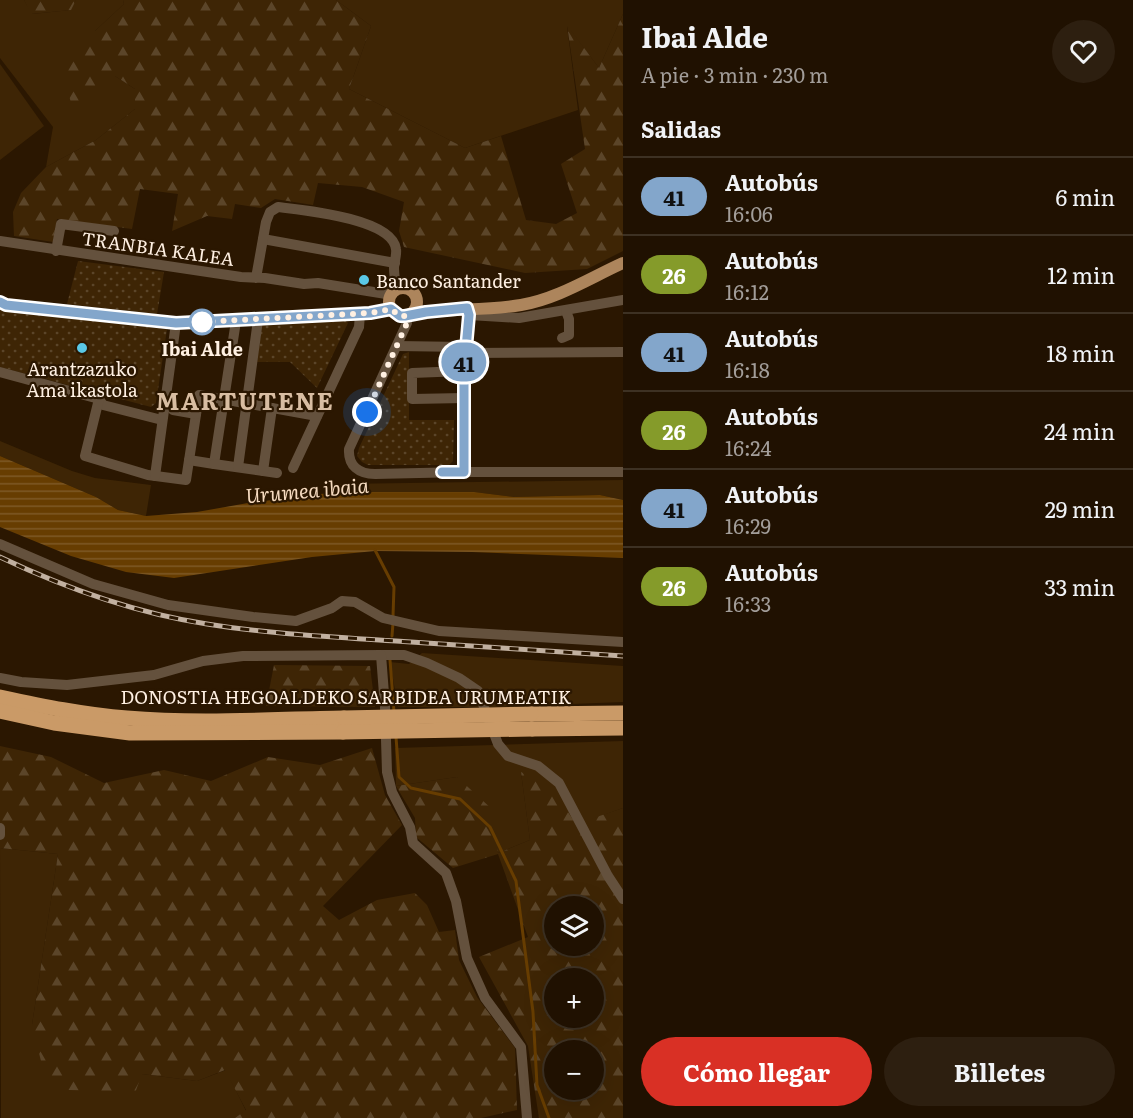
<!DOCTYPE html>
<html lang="es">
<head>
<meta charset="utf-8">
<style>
	:root { --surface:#201101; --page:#2d1f10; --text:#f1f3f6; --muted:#a29d99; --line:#3d3123; --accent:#d93025 }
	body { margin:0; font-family:Literata,serif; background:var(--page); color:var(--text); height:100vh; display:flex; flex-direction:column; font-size:22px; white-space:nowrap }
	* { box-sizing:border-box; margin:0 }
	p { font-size:20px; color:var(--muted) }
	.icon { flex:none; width:33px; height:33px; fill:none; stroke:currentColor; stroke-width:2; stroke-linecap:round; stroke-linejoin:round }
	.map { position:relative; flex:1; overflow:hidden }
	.sheet { display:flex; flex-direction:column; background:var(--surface); width:510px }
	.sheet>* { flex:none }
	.badge { padding:0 12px; border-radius:20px; font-size:21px; line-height:39px }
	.fabs { position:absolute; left:544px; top:896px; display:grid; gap:12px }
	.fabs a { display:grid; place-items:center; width:60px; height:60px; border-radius:50%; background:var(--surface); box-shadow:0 6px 24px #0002,0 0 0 2px var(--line); font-size:30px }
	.you { position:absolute; width:30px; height:30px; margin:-15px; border:4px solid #fff; border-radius:50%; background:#1a73e8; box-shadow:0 0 0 9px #1a73e833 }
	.map>.badge { position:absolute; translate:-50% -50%; box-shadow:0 0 0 3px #fff }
	h2 { padding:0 18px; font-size:22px; line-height:54px }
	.round { display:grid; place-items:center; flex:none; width:63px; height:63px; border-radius:32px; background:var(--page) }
	.overview { display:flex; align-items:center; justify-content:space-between; height:102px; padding:0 18px }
	h1 { font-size:28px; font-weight:700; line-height:45px }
	.primary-button { display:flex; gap:12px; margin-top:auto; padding:12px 18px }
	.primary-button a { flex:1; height:69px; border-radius:36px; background:var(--accent); color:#fff; font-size:24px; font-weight:700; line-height:69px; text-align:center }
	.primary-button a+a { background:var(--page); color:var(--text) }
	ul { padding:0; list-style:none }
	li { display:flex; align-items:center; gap:18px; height:78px; padding:0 18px; border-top:2px solid var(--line) }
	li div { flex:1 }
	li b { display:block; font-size:22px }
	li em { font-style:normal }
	li .badge { min-width:66px; font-weight:700; text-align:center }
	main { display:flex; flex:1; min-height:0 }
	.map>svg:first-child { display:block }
	.grass { fill:#3e2505 }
	.forest { fill:url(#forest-firs); fill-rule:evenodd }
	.park { fill:url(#park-dots) }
	.water { fill:url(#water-rules) }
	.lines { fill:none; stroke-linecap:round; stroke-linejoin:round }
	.stream { stroke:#673d01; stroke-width:3 }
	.minor { stroke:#64513d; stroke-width:10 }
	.major { stroke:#ad855c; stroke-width:12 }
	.highway { stroke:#ca9a67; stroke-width:15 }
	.rail-casing { stroke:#c1b0a0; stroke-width:5 }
	.rail { stroke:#2b1701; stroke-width:3; stroke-dasharray:9; stroke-linecap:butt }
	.highway-bridge { stroke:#ca9a67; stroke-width:15 }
	.line-casing { stroke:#fff; stroke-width:14 }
	.line { stroke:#83a6cb; stroke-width:9 }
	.walk { stroke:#fff0e2; stroke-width:6; stroke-dasharray:0 10.8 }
	.poi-dot { fill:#5ac8e6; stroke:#2b1701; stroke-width:2 }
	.stop-dot { fill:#fff; stroke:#83a6cb; stroke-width:3 }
	.labels { text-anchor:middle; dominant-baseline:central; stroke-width:4.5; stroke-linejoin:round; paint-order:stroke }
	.street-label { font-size:18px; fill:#fff0e2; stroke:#2b1701 }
	.poi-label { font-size:18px; fill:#fff0e2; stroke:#2b1701; text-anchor:start }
	.stop-label { font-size:18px; font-weight:bold; fill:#fff0e2; stroke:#2b1701 }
	.water-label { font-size:20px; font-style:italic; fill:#f5dabf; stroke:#2b1701 }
	.district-label { font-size:24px; font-weight:bold; letter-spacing:1.5px; fill:#d8bda2; stroke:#2b1701 }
</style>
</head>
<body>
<main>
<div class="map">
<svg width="623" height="1118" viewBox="0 0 623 1118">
	<defs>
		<pattern id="forest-firs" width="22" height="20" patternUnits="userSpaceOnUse" patternTransform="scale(1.5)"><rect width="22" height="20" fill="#3e2505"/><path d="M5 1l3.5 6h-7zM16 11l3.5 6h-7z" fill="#5b4529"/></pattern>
		<pattern id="park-dots" width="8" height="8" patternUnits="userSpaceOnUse" patternTransform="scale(1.5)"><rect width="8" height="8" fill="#3e2505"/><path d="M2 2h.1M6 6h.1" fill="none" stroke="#5b4529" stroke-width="1.8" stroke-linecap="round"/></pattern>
		<pattern id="water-rules" width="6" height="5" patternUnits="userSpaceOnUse" patternTransform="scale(1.5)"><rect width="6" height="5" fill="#673d01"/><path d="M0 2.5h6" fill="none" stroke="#7e5926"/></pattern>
	</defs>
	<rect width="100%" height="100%" fill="#2b1701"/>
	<g class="grass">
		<polygon points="0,0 24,0 32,14 70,10 76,0 123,0 124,4 95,31 115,76 135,89 135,109 96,140 46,167 53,127 0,58"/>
		<polygon points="336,0 623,0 623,14 599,68 567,26 578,110 465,148 349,89 371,26"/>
		<polygon points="0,64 44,126 0,160"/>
		<polygon points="0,441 72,471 95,478 151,485 146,516 118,510 96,497 0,456"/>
		<polygon points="623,480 623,500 600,495 514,497 474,492 337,492 340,484"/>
		<polygon points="422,653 623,666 623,702 496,707 398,707 390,662 409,664"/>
		<polygon points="623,741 623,808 576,825 521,772 530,840 498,853 457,777 396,786 395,748"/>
		<polygon points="0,848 58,854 32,1025 142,1074 197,1081 226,1070 246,1111 235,1118 1,1118"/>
	</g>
	<g class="forest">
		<polygon points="24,0 76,0 71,10 31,14"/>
		<polygon points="123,0 336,0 371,26 349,89 465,148 501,136 526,220 556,224 577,213 561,164 585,149 567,25 599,68 623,14 623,251 587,269 525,273 404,247 399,231 404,202 362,187 318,183 313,205 275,199 261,208 235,204 232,219 207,216 172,231 178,194 140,189 132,229 57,219 53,242 14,236 13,212 21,193 46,167 96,140 135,109 135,89 115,76 73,110 63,74 95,31 124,4"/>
		<polygon points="274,665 370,666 375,707 266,706"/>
		<polygon points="0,746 51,757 104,783 164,770 211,781 268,757 320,765 372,748 385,795 402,825 323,906 339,920 377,900 415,893 427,905 439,932 455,930 459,960 477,997 515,1048 517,1110 481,1118 235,1118 246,1110 225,1070 197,1081 142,1074 135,1093 48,1089 32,1025 58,854 0,848"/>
		<path d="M521,772L549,784L576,824L623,808V1118H539L528,1046L479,957L528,937L498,854L453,868L416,837L415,818L396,786L457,777L494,811L498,853L530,840ZM555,906H594V945H555ZM555,978H594V1017H555ZM555,1050H594V1089H555Z"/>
	</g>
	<g class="park">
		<polygon points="78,261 164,272 157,314 67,304"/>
		<polygon points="0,310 167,329 156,403 151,407 0,367"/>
		<polygon points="345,320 348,323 317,388 290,362 257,362 262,325"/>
		<polygon points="409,352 409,420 454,420 453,461 449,465 368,465 362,462 357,456 359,448 403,354"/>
	</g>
	<polygon class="water" points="0,456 96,497 118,510 146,516 197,512 248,503 337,492 474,492 514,497 600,495 623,500 623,558 472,552 375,551 312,557 174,578 126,572 71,556 0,527"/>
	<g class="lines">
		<g class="stream">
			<polyline points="375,550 394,587 393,616"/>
			<polyline points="392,636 393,623"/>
			<polyline points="390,660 394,712"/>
			<polyline points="396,737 399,777 411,788 460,799 490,827 516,881 533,1012 537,1085 549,1118"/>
		</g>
		<g class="minor">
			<polyline points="263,239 395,263"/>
			<path d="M0,241L241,277L265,278L304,284L318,283L386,294L395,291C396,283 394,276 394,268C394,262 397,255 396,249C392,218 303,210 278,207L270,212L266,222L256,278"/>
			<polyline points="56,251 61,224 114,231"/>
			<polyline points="469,315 519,318 623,300"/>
			<path d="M406,316L407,323L349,449C348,466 359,474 375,474L464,472H623"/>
			<polyline points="562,338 569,335 569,319 566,311"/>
			<polyline points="397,346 465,347"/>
			<polyline points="464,353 623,352"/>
			<polyline points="463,371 412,373 412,399 464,398"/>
			<polyline points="0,372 99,399 103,405 162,420"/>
			<polyline points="99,399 85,456 148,475 186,480 199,395 317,416"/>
			<polyline points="173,410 196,414"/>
			<polyline points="189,460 214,464 236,321"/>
			<polyline points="214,464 277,473"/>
			<polyline points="238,467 258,320"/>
			<polyline points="293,468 359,327 360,314"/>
			<polyline points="263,471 272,408"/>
			<polyline points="464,472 463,371 469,315 467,308"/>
			<polyline points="155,476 176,323"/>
			<polyline points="0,544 93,584 168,605 253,617 296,621 332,608 342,601 355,602 383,618 439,631 623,642"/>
			<polyline points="381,655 404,655 427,663 459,678 478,691 498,744 508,756 538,766 559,783 608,876 623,899"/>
			<polyline points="0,678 21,682 67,685 154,675 203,661 243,656 381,655 385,707 387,772 392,792 410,827 413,843 446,873 456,901 467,958 485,998 521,1047 527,1118"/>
			<polyline points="0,828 0,835"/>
		</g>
		<g class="major">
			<circle cx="403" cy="302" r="14"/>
			<polyline points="0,302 6,305 176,323 370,313 391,309"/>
			<path d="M411,314C447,308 485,311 521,305C557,299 590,278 623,263"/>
		</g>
		<g class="highway">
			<path d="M0,697C42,706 84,715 127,718C199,724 272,719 344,718"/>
			<polyline points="0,711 54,723 130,733 343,732"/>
			<polyline points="531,714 623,713"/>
			<polyline points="532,729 623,728"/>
		</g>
		<defs>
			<path id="rail" d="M0,557C65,588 135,613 207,624C269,634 333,637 396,641C472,646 547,651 623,656"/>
		</defs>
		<use href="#rail" class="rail-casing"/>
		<use href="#rail" class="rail"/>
		<g class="highway-bridge">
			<polyline points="344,718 531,714"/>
			<polyline points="343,732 532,729"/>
		</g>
	</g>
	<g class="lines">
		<defs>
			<polyline id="line" points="0,302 6,305 176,323 370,313 391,309 400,316 405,316 426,312 467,308 469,315 464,371 464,472 442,472"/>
		</defs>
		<use href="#line" class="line-casing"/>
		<use href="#line" class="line"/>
		<polyline class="walk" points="202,322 370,313 391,309 400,316 405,316 407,323 367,412"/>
	</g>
	<g class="poi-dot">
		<circle cx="364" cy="280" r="6"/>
		<circle cx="82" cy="348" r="6"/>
	</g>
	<circle class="stop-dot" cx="202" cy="322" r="12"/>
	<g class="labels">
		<g class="street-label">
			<text transform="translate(158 248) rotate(8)">TRANBIA KALEA</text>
			<text x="346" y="696">DONOSTIA HEGOALDEKO SARBIDEA URUMEATIK</text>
		</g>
		<g class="poi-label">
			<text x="376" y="280">Banco Santander</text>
			<text x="82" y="368" text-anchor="middle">Arantzazuko<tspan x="82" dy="21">Ama ikastola</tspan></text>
		</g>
		<g class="stop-label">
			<text x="202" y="348">Ibai Alde</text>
		</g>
		<g class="water-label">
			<text transform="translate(307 489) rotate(-5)">Urumea ibaia</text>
		</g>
		<g class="district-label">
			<text x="245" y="399">MARTUTENE</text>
		</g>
	</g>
</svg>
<div class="fabs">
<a><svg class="icon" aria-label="layers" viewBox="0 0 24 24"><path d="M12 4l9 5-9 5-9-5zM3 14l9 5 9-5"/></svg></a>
<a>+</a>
<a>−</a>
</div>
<div class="you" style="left:367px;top:412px"></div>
<b class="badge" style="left:464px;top:362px;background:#83a6cb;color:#111">41</b>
</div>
<section class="sheet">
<div class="overview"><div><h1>Ibai Alde</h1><p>A pie · 3 min · 230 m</p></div><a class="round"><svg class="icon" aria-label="heart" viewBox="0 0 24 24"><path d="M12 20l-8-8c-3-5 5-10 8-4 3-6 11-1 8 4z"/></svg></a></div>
<h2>Salidas</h2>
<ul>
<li><span class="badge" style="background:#83a6cb;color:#111">41</span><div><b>Autobús</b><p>16:06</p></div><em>6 min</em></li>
<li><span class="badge" style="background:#859b2a;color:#fff">26</span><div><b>Autobús</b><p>16:12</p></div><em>12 min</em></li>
<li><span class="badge" style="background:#83a6cb;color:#111">41</span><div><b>Autobús</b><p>16:18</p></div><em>18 min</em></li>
<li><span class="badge" style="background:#859b2a;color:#fff">26</span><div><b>Autobús</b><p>16:24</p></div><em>24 min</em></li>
<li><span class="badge" style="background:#83a6cb;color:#111">41</span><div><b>Autobús</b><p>16:29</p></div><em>29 min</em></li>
<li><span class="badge" style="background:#859b2a;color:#fff">26</span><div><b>Autobús</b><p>16:33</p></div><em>33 min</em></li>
</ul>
<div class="primary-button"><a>Cómo llegar</a><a>Billetes</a></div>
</section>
</main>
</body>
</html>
